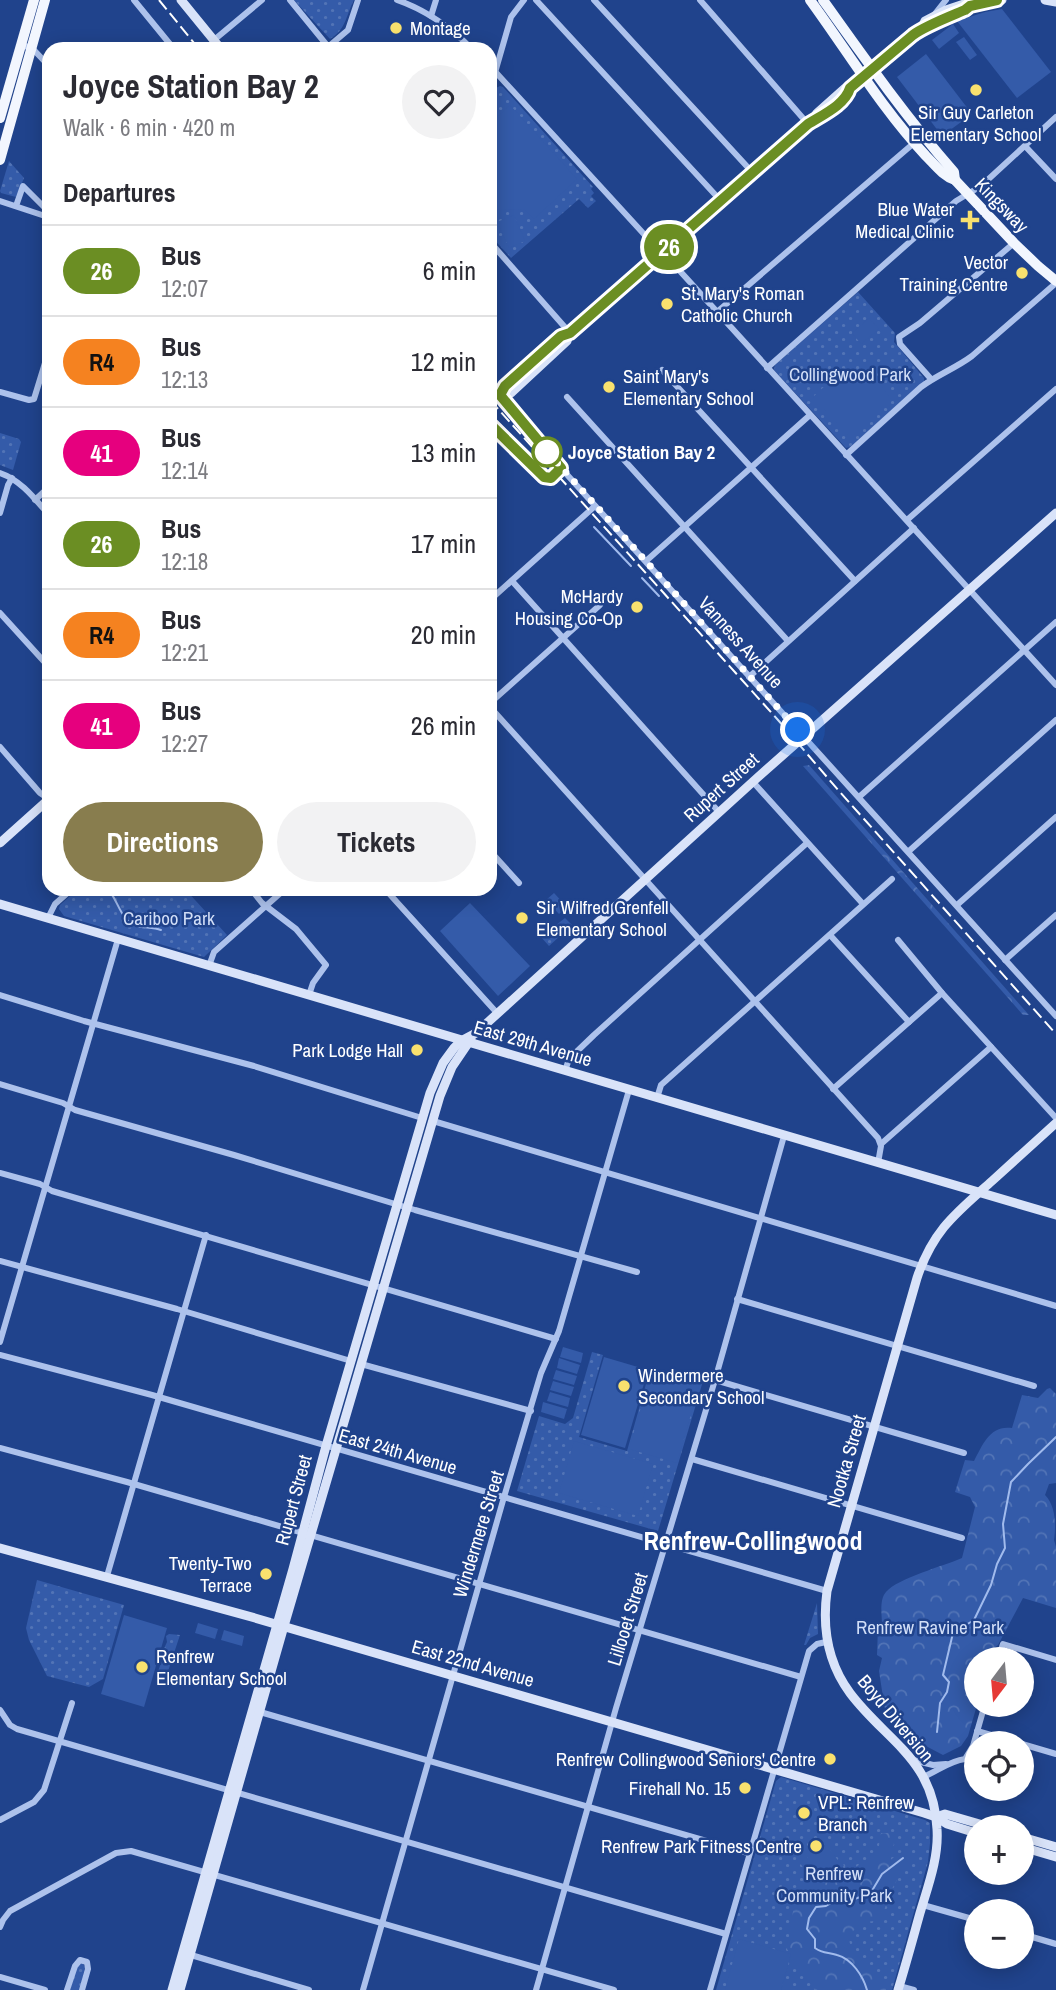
<!DOCTYPE html>
<html lang="en">
<head>
<meta charset="utf-8">
<style>
	:root { --surface:#fff; --page:#f2f2f3; --text:#2b2b33; --muted:#7c7c81; --line:#e1e1e2; --accent:#887d4e }
	body { margin:0; font-family:"Archivo Narrow",sans-serif; background:var(--page); color:var(--text); height:100vh; display:flex; flex-direction:column; font-size:26px; white-space:nowrap }
	* { box-sizing:border-box; margin:0 }
	p { font-size:23px; color:var(--muted) }
	.icon { flex:none; width:38px; height:38px; fill:none; stroke:currentColor; stroke-width:2; stroke-linecap:round; stroke-linejoin:round }
	.map { position:relative; flex:1; overflow:hidden }
	.sheet { position:absolute; left:42px; top:42px; width:455px; height:854px; display:flex; flex-direction:column; background:var(--surface); border-radius:21px; box-shadow:0 4px 18px #0003 }
	.sheet>* { flex:none }
	.badge { padding:0 14px; border-radius:23px; font-size:24px; line-height:46px }
	.needle { width:46px; rotate:196deg }
	.tools { position:absolute; left:964px; top:1647px; display:grid; gap:14px }
	.tools a { display:grid; place-items:center; width:70px; height:70px; border-radius:50%; background:var(--surface); box-shadow:0 4px 18px #0003; font-size:35px }
	.you { position:absolute; width:35px; height:35px; margin:-18px; border:5px solid #fff; border-radius:50%; background:#1a73e8; box-shadow:0 0 0 10px #1a73e833 }
	.map>.badge { position:absolute; translate:-50% -50%; box-shadow:0 0 0 4px #fff }
	h2 { padding:0 21px; font-size:26px; line-height:63px }
	.round { display:grid; place-items:center; flex:none; width:74px; height:74px; border-radius:37px; background:var(--page) }
	.summary { display:flex; align-items:center; justify-content:space-between; height:119px; padding:0 21px }
	h1 { font-size:33px; font-weight:700; line-height:52px }
	.button { display:flex; gap:14px; margin-top:auto; padding:14px 21px }
	.button a { flex:1; height:80px; border-radius:42px; background:var(--accent); color:#fff; font-size:28px; font-weight:700; line-height:80px; text-align:center }
	.button a+a { background:var(--page); color:var(--text) }
	ul { padding:0; list-style:none }
	li { display:flex; align-items:center; gap:21px; height:91px; padding:0 21px; border-top:2px solid var(--line) }
	li div { flex:1 }
	li b { display:block; font-size:26px }
	li em { font-style:normal }
	li .badge { min-width:77px; font-weight:700; text-align:center }
	.map>svg:first-child { display:block }
	.grass { fill:url(#grass-dots) }
	.forest { fill:url(#forest-crowns) }
	.garden { fill:#345ba9 }
	.lines { fill:none; stroke-linecap:round; stroke-linejoin:round }
	.stream { stroke:#a1bbed; stroke-width:2 }
	.street { stroke:#adc2ec; stroke-width:6 }
	.secondary { stroke:#d9e3f9; stroke-width:9 }
	.primary { stroke:#f2f6fe; stroke-width:10 }
	.rail { stroke:#fff; stroke-width:2; stroke-dasharray:12 5; stroke-linecap:butt }
	.line-casing { stroke:#fff; stroke-width:16 }
	.line { stroke:#6b8e23; stroke-width:10 }
	.walk { stroke:#fff; stroke-width:7; stroke-dasharray:0 12.6 }
	.poi-dot { fill:#f9e16e; stroke:#20438c; stroke-width:2.5 }
	.stop-dot { fill:#fff; stroke:#6b8e23; stroke-width:3.5 }
	.labels { text-anchor:middle; dominant-baseline:central; stroke-width:5; stroke-linejoin:round; paint-order:stroke }
	.poi-label { font-size:19px; fill:#fff; stroke:#20438c; text-anchor:end }
	.street-label { font-size:19px; fill:#fff; stroke:#20438c }
	.park-label { font-size:19px; fill:#d2dff8; stroke:#20438c }
	.stop-label { font-size:19px; font-weight:bold; fill:#fff; stroke:#20438c; text-anchor:start }
	.district-label { font-size:26px; font-weight:bold; fill:#fff; stroke:#20438c }
</style>
</head>
<body>
<div class="map">
<svg width="1056" height="1990" viewBox="0 0 1056 1990">
	<defs>
		<pattern id="grass-dots" width="8" height="8" patternUnits="userSpaceOnUse" patternTransform="scale(1.75)"><rect width="8" height="8" fill="#345ba9"/><path d="M2 2h.1M6 6h.1" fill="none" stroke="#5274b6" stroke-width="1.8" stroke-linecap="round"/></pattern>
		<pattern id="forest-crowns" width="20" height="18" patternUnits="userSpaceOnUse" patternTransform="scale(1.75)"><rect width="20" height="18" fill="#345ba9"/><path d="M2 6a3 3 0 1 1 6 0M12 15a3 3 0 1 1 6 0" fill="none" stroke="#5274b6"/></pattern>
	</defs>
	<rect width="100%" height="100%" fill="#20438c"/>
	<g class="grass">
		<path d="M294,0H354C346,15 346,30 330,39Z"/>
		<polygon points="500,86 503,87 593,187 591,189 594,193 591,196 596,201 588,208 579,199 511,258 490,235 490,106 496,88"/>
		<polygon points="9,161 24,178 16,197 1,193 0,191"/>
		<polygon points="858,292 895,333 894,342 924,378 924,382 850,447 846,448 774,370 775,365"/>
		<polygon points="0,433 19,439 21,442 13,470 0,465"/>
		<polygon points="78,889 127,889 134,896 142,889 185,889 227,935 204,957 64,916 59,909 60,905"/>
		<polygon points="565,918 572,925 549,946 541,937"/>
		<polygon points="592,1352 603,1355 579,1437 627,1451 650,1370 656,1372 657,1370 703,1381 658,1531 517,1491 539,1416 565,1424 573,1418"/>
		<polygon points="37,1580 124,1605 103,1679 89,1687 47,1676 29,1640 26,1628"/>
		<polygon points="817,1603 818,1634 810,1638 806,1645 804,1645"/>
		<polygon points="169,1634 180,1635 174,1653 167,1659 162,1653 167,1642 166,1636"/>
		<polygon points="162,1659 171,1662 164,1684 155,1682"/>
		<polygon points="781,1777 925,1820 930,1823 930,1843 928,1862 892,1990 716,1990 776,1781"/>
		<polygon points="79,1964 83,1964 85,1967 80,1990 70,1990 76,1968"/>
	</g>
	<g class="forest">
		<polygon points="809,765 1029,1015 1023,1015 803,766"/>
		<path d="M1050,1388L1056,1394V1483L1049,1484L1045,1495C1056,1506 1056,1526 1054,1540L1056,1547V1608L1023,1598L998,1645L982,1659H976L973,1679L977,1705L968,1736L961,1746L943,1755L924,1745L921,1750L885,1710L879,1671L882,1658L877,1655L878,1627L882,1625C882,1615 879,1600 886,1592C898,1578 944,1566 962,1558L975,1507L970,1497L955,1492L965,1460L974,1461C983,1444 990,1425 1012,1428L1022,1395L1038,1398L1047,1389Z"/>
		<path d="M881,1833H891L894,1844L887,1863L899,1853L907,1855L909,1859L889,1894L881,1921C864,1920 856,1925 848,1938L854,1954L878,1980H886V1990H814L813,1979L794,1960L787,1949L794,1905L803,1886L828,1878L840,1861L850,1871L878,1852Z"/>
	</g>
	<g class="garden">
		<polygon points="1002,9 1051,72 1017,98 957,21 985,12"/>
		<polygon points="953,24 959,33 939,49 932,40"/>
		<polygon points="964,37 977,55 970,60 956,42"/>
		<polygon points="926,54 972,114 942,136 897,77"/>
		<polygon points="510,105 577,179 534,219 524,209 523,210 490,209 490,124"/>
		<polygon points="514,215 525,241 509,248 497,222"/>
		<polygon points="869,318 879,329 861,344 852,333"/>
		<path d="M859,376L879,383L891,399L851,435H848L813,397C829,381 837,377 859,376Z"/>
		<polygon points="554,893 567,907 559,914 546,900"/>
		<polygon points="470,903 530,966 498,996 440,931"/>
		<polygon points="563,1347 583,1353 581,1363 560,1357"/>
		<polygon points="604,1357 648,1370 625,1448 581,1435"/>
		<polygon points="559,1358 580,1365 577,1374 557,1368"/>
		<polygon points="556,1370 577,1376 574,1385 553,1379"/>
		<polygon points="659,1371 700,1383 677,1463 629,1449 651,1372 657,1374"/>
		<polygon points="553,1381 574,1387 571,1396 550,1390"/>
		<polygon points="550,1392 570,1398 568,1407 547,1401"/>
		<polygon points="543,1402 567,1409 564,1419 541,1412"/>
		<polygon points="574,1441 653,1464 638,1516 559,1493"/>
		<polygon points="124,1615 167,1628 144,1707 101,1694"/>
		<polygon points="198,1623 218,1629 215,1639 195,1633"/>
		<polygon points="224,1630 244,1636 242,1646 221,1640"/>
		<polygon points="819,1838 824,1846 827,1845 839,1862 837,1864 839,1867 818,1881 816,1878 812,1880 800,1863 812,1854 807,1847"/>
		<polygon points="739,1939 791,1954 781,1990 725,1990"/>
	</g>
	<g class="lines">
		<g class="stream">
			<polyline points="594,527 631,566"/>
			<polyline points="642,578 659,596"/>
			<path d="M108,889C118,900 121,922 137,926C145,928 153,927 161,930"/>
			<polyline points="937,1732 940,1703 947,1692 949,1682 943,1675 953,1633 974,1620 991,1585 997,1564 1005,1548 1003,1524 1011,1482 1028,1464 1056,1437"/>
			<path d="M867,1990C863,1976 852,1959 837,1955C828,1952 823,1954 815,1948V1939L807,1929L809,1918L816,1907L826,1906L841,1897L851,1900L870,1894L882,1874L903,1858"/>
		</g>
		<g class="street">
			<polyline points="134,0 174,49"/>
			<polyline points="290,0 330,49"/>
			<path d="M397,0C426,10 451,28 472,49"/>
			<polyline points="536,0 721,201"/>
			<polyline points="594,0 753,173"/>
			<polyline points="700,0 808,124"/>
			<polyline points="934,15 946,0"/>
			<polyline points="431,16 436,0"/>
			<polyline points="214,40 262,0"/>
			<polyline points="21,45 32,48 49,66"/>
			<polyline points="328,47 348,30 358,0"/>
			<polyline points="490,66 653,244 669,259 1056,685"/>
			<polyline points="490,90 511,17 524,0"/>
			<polyline points="1025,146 1056,179"/>
			<polyline points="0,201 48,217"/>
			<polyline points="16,206 23,186 45,208 46,216"/>
			<polyline points="490,242 570,333"/>
			<polyline points="717,312 914,143"/>
			<polyline points="767,368 956,201 981,186 1056,117"/>
			<polyline points="662,370 855,581"/>
			<polyline points="931,379 900,344 899,337 920,323 1014,243"/>
			<polyline points="0,392 29,400 34,399 49,350"/>
			<polyline points="500,395 561,468 1056,1016"/>
			<polyline points="567,397 788,641"/>
			<path d="M846,455L921,387C937,375 956,368 972,356L1056,283"/>
			<path d="M0,473C21,480 35,499 49,515"/>
			<polyline points="35,500 49,487"/>
			<polyline points="0,513 8,485 12,478"/>
			<polyline points="907,520 1056,389"/>
			<polyline points="646,561 810,415"/>
			<polyline points="512,581 719,812"/>
			<polyline points="490,600 595,506"/>
			<polyline points="0,613 49,667"/>
			<polyline points="749,677 914,528"/>
			<polyline points="490,703 600,605"/>
			<polyline points="490,707 878,1138 881,1146 878,1163"/>
			<polyline points="0,747 40,793 49,799"/>
			<polyline points="753,782 863,904"/>
			<polyline points="859,797 1056,622"/>
			<polyline points="490,851 519,883"/>
			<polyline points="909,851 1056,720"/>
			<polyline points="131,889 133,891"/>
			<polyline points="251,889 262,903 296,929 326,965 313,983 309,995"/>
			<polyline points="385,889 497,1013"/>
			<polyline points="957,905 1056,817"/>
			<polyline points="48,918 55,904 72,889"/>
			<polyline points="830,935 909,1022"/>
			<polyline points="898,940 942,993 1056,1118"/>
			<polyline points="1005,960 1056,915"/>
			<polyline points="209,966 214,952 285,889"/>
			<polyline points="0,995 84,1021 254,1066 422,1118"/>
			<polyline points="565,1071 569,1059 594,1035 807,843"/>
			<polyline points="0,1084 63,1103 75,1110 234,1155 415,1210 637,1272"/>
			<polyline points="833,1089 942,993"/>
			<polyline points="657,1098 661,1085 892,879"/>
			<polyline points="433,1121 1056,1306"/>
			<polyline points="881,1144 991,1047"/>
			<polyline points="0,1173 40,1184 52,1191 556,1339"/>
			<polyline points="0,1261 177,1309 351,1361"/>
			<polyline points="737,1299 1034,1386"/>
			<polyline points="0,1342 118,939"/>
			<polyline points="0,1355 152,1395 827,1591"/>
			<polyline points="361,1364 531,1411"/>
			<polyline points="715,1380 964,1453"/>
			<polyline points="0,1448 127,1482 801,1677"/>
			<polyline points="692,1459 962,1538"/>
			<polyline points="107,1576 206,1235"/>
			<polyline points="998,1659 1003,1644 1056,1660"/>
			<polyline points="0,1710 10,1725 17,1729 726,1934"/>
			<polyline points="260,1712 748,1853"/>
			<polyline points="977,1731 1019,1743"/>
			<polyline points="1022,1744 1056,1754"/>
			<polyline points="913,1760 933,1765 946,1764"/>
			<path d="M923,1777C938,1771 949,1761 965,1759L973,1746L985,1704"/>
			<polyline points="0,1820 34,1802 44,1790 72,1703"/>
			<polyline points="923,1905 976,1920"/>
			<polyline points="0,1927 3,1920 10,1911 116,1853 131,1851 614,1990"/>
			<polyline points="1022,1934 1056,1944"/>
			<polyline points="191,1955 309,1990"/>
			<polyline points="0,1977 45,1990"/>
			<polyline points="899,1986 914,1990"/>
			<polyline points="67,1990 75,1966 80,1960 87,1962 88,1969 82,1990"/>
			<polyline points="363,1990 504,1497 541,1373 559,1331 629,1090"/>
			<polyline points="536,1990 616,1708 715,1380 784,1136"/>
			<polyline points="710,1990 809,1651 817,1644 826,1642"/>
		</g>
		<g class="secondary">
			<polyline points="181,0 221,49"/>
			<polyline points="1045,0 1056,2"/>
			<polyline points="921,29 925,21 946,10 964,4 969,6 1002,0"/>
			<path d="M812,121L817,113L845,88H850L913,35C925,26 951,16 966,10L969,6"/>
			<polyline points="490,381 500,395"/>
			<polyline points="500,395 511,393 567,341 570,333"/>
			<path d="M490,404L500,395L505,386L561,336L570,333L808,124C822,115 844,106 850,88"/>
			<polyline points="0,843 49,799"/>
			<polyline points="0,904 1056,1215"/>
			<polyline points="0,1548 255,1618 924,1813 936,1817 947,1824 976,1833"/>
			<polyline points="936,1817 945,1814 990,1827"/>
			<polyline points="1022,1837 1056,1847"/>
			<polyline points="1022,1847 1056,1857"/>
			<polyline points="172,1990 293,1569 326,1446 430,1093 443,1063 454,1048 461,1041 476,1033 757,778 1056,513"/>
			<polyline points="180,1990 284,1626 440,1096 452,1067 471,1039"/>
			<path d="M898,1990C906,1964 913,1938 920,1913C928,1886 939,1857 937,1829C934,1759 886,1741 850,1693C827,1662 822,1628 827,1591L917,1278C933,1230 956,1213 992,1181C1013,1162 1035,1142 1056,1123"/>
		</g>
		<g class="primary">
			<path d="M810,0C848,52 882,109 926,156C935,165 943,176 955,180L1014,243L1038,266L1056,281"/>
			<path d="M823,0C865,59 906,117 954,172L955,180"/>
			<polyline points="0,118 34,0"/>
			<polyline points="0,160 45,0"/>
		</g>
		<g class="rail">
			<polyline points="159,0 199,49"/>
			<polyline points="490,400 778,720 839,791 1056,1034"/>
		</g>
	</g>
	<g class="lines">
		<defs>
			<path id="line" d="M490,424L544,477L551,478L561,468L500,395L505,386L561,336L570,333L808,124C822,115 845,105 850,88L913,35C925,26 951,16 965,10L970,6L997,0"/>
		</defs>
		<use href="#line" class="line-casing"/>
		<use href="#line" class="line"/>
		<polyline class="walk" points="547,452 544,448 798,730"/>
	</g>
	<g class="poi-dot">
		<circle cx="396" cy="28" r="7"/>
		<circle cx="976" cy="90" r="7"/>
		<path d="M966.5 209.5h7v7h7v7h-7v7h-7v-7h-7v-7h7z"/>
		<circle cx="1022" cy="273" r="7"/>
		<circle cx="667" cy="304" r="7"/>
		<circle cx="609" cy="387" r="7"/>
		<circle cx="637" cy="607" r="7"/>
		<circle cx="522" cy="918" r="7"/>
		<circle cx="417" cy="1050" r="7"/>
		<circle cx="624" cy="1386" r="7"/>
		<circle cx="266" cy="1574" r="7"/>
		<circle cx="142" cy="1667" r="7"/>
		<circle cx="830" cy="1759" r="7"/>
		<circle cx="745" cy="1788" r="7"/>
		<circle cx="804" cy="1813" r="7"/>
		<circle cx="816" cy="1846" r="7"/>
	</g>
	<circle class="stop-dot" cx="547" cy="452" r="14"/>
	<g class="labels">
		<g class="poi-label">
			<text x="410" y="28" text-anchor="start">Montage</text>
			<text x="976" y="112" text-anchor="middle">Sir Guy Carleton<tspan x="976" dy="22">Elementary School</tspan></text>
			<text x="954" y="209">Blue Water<tspan x="954" dy="22">Medical Clinic</tspan></text>
			<text x="1008" y="262">Vector<tspan x="1008" dy="22">Training Centre</tspan></text>
			<text x="681" y="293" text-anchor="start">St. Mary's Roman<tspan x="681" dy="22">Catholic Church</tspan></text>
			<text x="623" y="376" text-anchor="start">Saint Mary's<tspan x="623" dy="22">Elementary School</tspan></text>
			<text x="623" y="596">McHardy<tspan x="623" dy="22">Housing Co-Op</tspan></text>
			<text x="536" y="907" text-anchor="start">Sir Wilfred Grenfell<tspan x="536" dy="22">Elementary School</tspan></text>
			<text x="403" y="1050">Park Lodge Hall</text>
			<text x="638" y="1375" text-anchor="start">Windermere<tspan x="638" dy="22">Secondary School</tspan></text>
			<text x="252" y="1563">Twenty-Two<tspan x="252" dy="22">Terrace</tspan></text>
			<text x="156" y="1656" text-anchor="start">Renfrew<tspan x="156" dy="22">Elementary School</tspan></text>
			<text x="816" y="1759">Renfrew Collingwood Seniors' Centre</text>
			<text x="731" y="1788">Firehall No. 15</text>
			<text x="818" y="1802" text-anchor="start">VPL: Renfrew<tspan x="818" dy="22">Branch</tspan></text>
			<text x="802" y="1846">Renfrew Park Fitness Centre</text>
		</g>
		<g class="street-label">
			<text transform="translate(1002 205) rotate(46)">Kingsway</text>
			<text transform="translate(741 642) rotate(48)">Vanness Avenue</text>
			<text transform="translate(721 787) rotate(-42)">Rupert Street</text>
			<text transform="translate(533 1043) rotate(16)">East 29th Avenue</text>
			<text transform="translate(398 1451) rotate(16)">East 24th Avenue</text>
			<text transform="translate(846 1461) rotate(-74)">Nootka Street</text>
			<text transform="translate(293 1500) rotate(-75)">Rupert Street</text>
			<text transform="translate(478 1534) rotate(-73)">Windermere Street</text>
			<text transform="translate(627 1619) rotate(-73)">Lillooet Street</text>
			<text transform="translate(473 1663) rotate(16)">East 22nd Avenue</text>
			<text transform="translate(896 1718) rotate(50)">Boyd Diversion</text>
		</g>
		<g class="park-label">
			<text x="850" y="374">Collingwood Park</text>
			<text x="169" y="918">Cariboo Park</text>
			<text x="930" y="1627">Renfrew Ravine Park</text>
			<text x="834" y="1873">Renfrew<tspan x="834" dy="22">Community Park</tspan></text>
		</g>
		<g class="stop-label">
			<text x="568" y="452">Joyce Station Bay 2</text>
		</g>
		<g class="district-label">
			<text x="753" y="1540">Renfrew-Collingwood</text>
		</g>
	</g>
</svg>
<div class="tools">
<a><svg class="needle" viewBox="-14 -14 28 28"><path d="M0-13l5 13h-10z" fill="#e53935"/><path d="M0 13l5-13h-10z" fill="#7c7c81"/></svg></a>
<a><svg class="icon" aria-label="locate" viewBox="0 0 24 24"><circle cx="12" cy="12" r="6"/><path d="M12 2v4M12 18v4M2 12h4M18 12h4"/></svg></a>
<a>+</a>
<a>−</a>
</div>
<div class="you" style="left:798px;top:730px"></div>
<b class="badge" style="left:669px;top:247px;background:#6b8e23;color:#fff">26</b>
<section class="sheet">
<div class="summary"><div><h1>Joyce Station Bay 2</h1><p>Walk · 6 min · 420 m</p></div><a class="round"><svg class="icon" aria-label="heart" viewBox="0 0 24 24"><path d="M12 20l-8-8c-3-5 5-10 8-4 3-6 11-1 8 4z"/></svg></a></div>
<h2>Departures</h2>
<ul>
<li><span class="badge" style="background:#6b8e23;color:#fff">26</span><div><b>Bus</b><p>12:07</p></div><em>6 min</em></li>
<li><span class="badge" style="background:#f58220;color:#111">R4</span><div><b>Bus</b><p>12:13</p></div><em>12 min</em></li>
<li><span class="badge" style="background:#e6007e;color:#fff">41</span><div><b>Bus</b><p>12:14</p></div><em>13 min</em></li>
<li><span class="badge" style="background:#6b8e23;color:#fff">26</span><div><b>Bus</b><p>12:18</p></div><em>17 min</em></li>
<li><span class="badge" style="background:#f58220;color:#111">R4</span><div><b>Bus</b><p>12:21</p></div><em>20 min</em></li>
<li><span class="badge" style="background:#e6007e;color:#fff">41</span><div><b>Bus</b><p>12:27</p></div><em>26 min</em></li>
</ul>
<div class="button"><a>Directions</a><a>Tickets</a></div>
</section>
</div>
</body>
</html>
